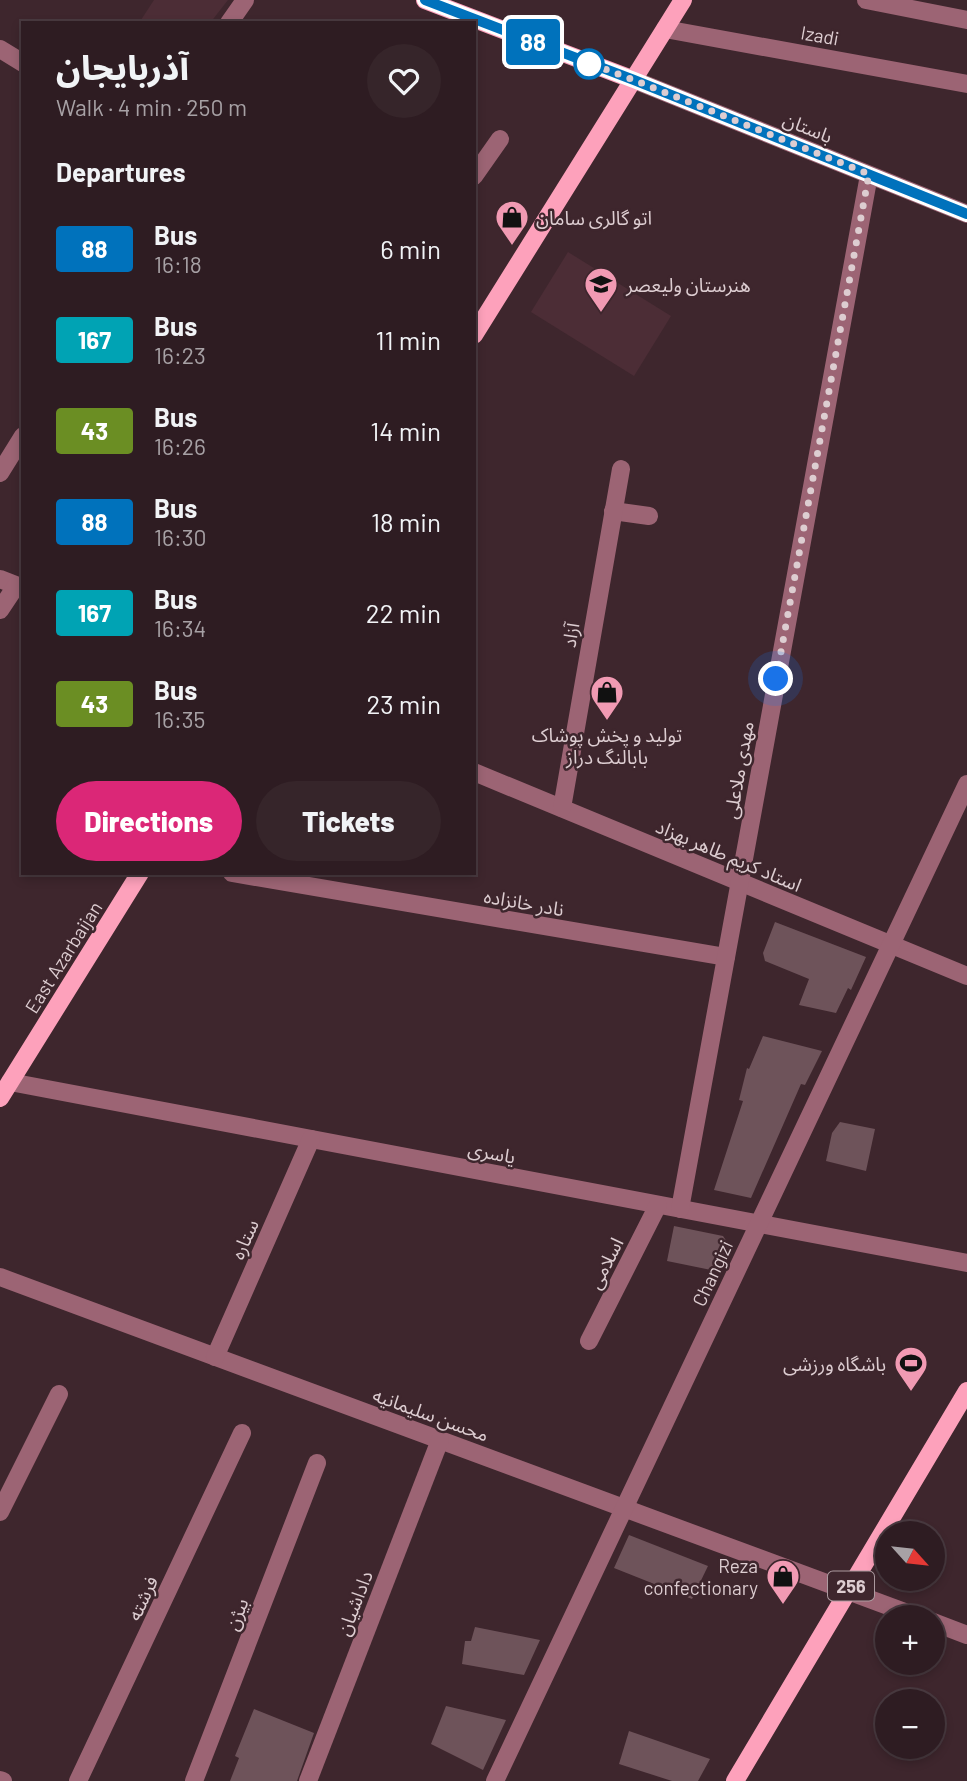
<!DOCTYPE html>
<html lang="en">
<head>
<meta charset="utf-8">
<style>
	:root { --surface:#2e1c22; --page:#36252a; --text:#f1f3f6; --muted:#a7a1a5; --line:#493a40; --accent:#db2777 }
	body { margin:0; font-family:Barlow,"Noto Sans Arabic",sans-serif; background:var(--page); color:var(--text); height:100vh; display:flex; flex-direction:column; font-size:26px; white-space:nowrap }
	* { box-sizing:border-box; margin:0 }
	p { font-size:23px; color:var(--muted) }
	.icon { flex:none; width:38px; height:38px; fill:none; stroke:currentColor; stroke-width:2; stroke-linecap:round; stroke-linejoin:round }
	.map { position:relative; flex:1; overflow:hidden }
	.panel { position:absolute; left:21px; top:21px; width:455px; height:854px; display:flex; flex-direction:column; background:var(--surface); border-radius:0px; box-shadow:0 4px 10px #0003,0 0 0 2px var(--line) }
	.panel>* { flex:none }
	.badge { padding:0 14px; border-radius:5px; font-size:24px; line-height:46px }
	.needle { width:46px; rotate:117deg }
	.tools { position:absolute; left:875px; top:1521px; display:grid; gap:14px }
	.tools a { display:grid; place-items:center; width:70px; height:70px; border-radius:50%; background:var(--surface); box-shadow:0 4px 10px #0003,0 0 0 2px var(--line); font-size:35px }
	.you { position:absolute; width:35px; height:35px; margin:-18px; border:5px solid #fff; border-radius:50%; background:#1a73e8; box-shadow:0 0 0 10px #1a73e833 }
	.map>.badge { position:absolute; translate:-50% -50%; box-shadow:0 0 0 4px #fff }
	h2 { padding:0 35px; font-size:26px; line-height:63px }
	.round { display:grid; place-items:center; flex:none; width:74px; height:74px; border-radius:37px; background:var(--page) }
	.headline { display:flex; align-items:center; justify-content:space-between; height:119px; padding:0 35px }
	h1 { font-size:33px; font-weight:800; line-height:52px }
	.button { display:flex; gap:14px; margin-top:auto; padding:14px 35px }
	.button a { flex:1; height:80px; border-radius:42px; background:var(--accent); color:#fff; font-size:28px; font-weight:800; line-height:80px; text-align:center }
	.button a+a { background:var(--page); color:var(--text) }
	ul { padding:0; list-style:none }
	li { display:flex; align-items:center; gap:21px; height:91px; padding:0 35px }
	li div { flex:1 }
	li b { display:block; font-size:26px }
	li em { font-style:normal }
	li .badge { min-width:77px; font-weight:700; text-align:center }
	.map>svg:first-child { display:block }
	.built { fill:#4c2d36 }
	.building { fill:#6e535a }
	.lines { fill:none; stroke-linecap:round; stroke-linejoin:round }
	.minor { stroke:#9c6474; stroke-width:18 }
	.major { stroke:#fda1bb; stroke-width:18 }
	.line-casing { stroke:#fff; stroke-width:16 }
	.line { stroke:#0072bc; stroke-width:10 }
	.walk { stroke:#ddcdd1; stroke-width:7; stroke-dasharray:0 12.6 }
	.stop-dot { fill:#fff; stroke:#0072bc; stroke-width:3.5 }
	.labels { text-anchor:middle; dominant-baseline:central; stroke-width:5; stroke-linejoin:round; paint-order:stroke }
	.shield { fill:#3e262d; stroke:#ad9ba0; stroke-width:2 }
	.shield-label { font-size:18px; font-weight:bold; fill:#ddcdd1 }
	.street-label { font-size:19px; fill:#ddcdd1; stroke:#3e262d }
	.poi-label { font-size:19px; fill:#ddcdd1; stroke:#3e262d; text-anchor:start }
</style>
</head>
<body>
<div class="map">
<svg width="967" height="1781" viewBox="0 0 967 1781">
	<rect width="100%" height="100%" fill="#3e262d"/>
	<g class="built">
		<polygon points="154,0 228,0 210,23 139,23"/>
		<polygon points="568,252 671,316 634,376 531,312"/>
	</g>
	<g class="building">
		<polygon points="775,922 866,957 851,990 848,988 836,1013 799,1005 809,979 765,961 763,953"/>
		<polygon points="763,1036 822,1051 805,1085 801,1084 751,1198 714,1190 743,1101 739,1100 747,1068 749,1069"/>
		<polygon points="840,1122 875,1129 866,1171 826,1161 832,1133"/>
		<polygon points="674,1226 723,1236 729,1245 716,1271 667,1261"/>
		<polygon points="629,1535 708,1566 692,1599 614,1568"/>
		<polygon points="475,1627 540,1640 524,1675 462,1664 465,1641 471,1641"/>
		<polygon points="446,1706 506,1720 483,1770 431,1744"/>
		<polygon points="254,1709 314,1733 297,1781 230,1781 239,1758 235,1756"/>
		<polygon points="629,1731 710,1759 698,1781 672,1781 619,1764"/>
	</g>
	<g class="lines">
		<g class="minor">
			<polyline points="866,0 967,20"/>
			<polyline points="229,23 245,0"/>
			<polyline points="665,29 967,84"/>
			<polyline points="0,49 23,63"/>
			<polyline points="634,80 967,214"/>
			<polyline points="474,176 500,139"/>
			<polyline points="0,473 23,436"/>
			<polyline points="613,511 649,516"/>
			<polyline points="0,579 23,588"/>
			<polyline points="0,610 16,586"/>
			<polyline points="474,772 967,976"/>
			<polyline points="562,808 621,469"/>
			<polyline points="232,873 726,957"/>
			<polyline points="10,1082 967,1263"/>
			<polyline points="680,1209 869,175"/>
			<polyline points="0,1277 918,1617"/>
			<polyline points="589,1341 658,1205"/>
			<polyline points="215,1357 311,1139"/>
			<polyline points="0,1512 59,1394"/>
			<polyline points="933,1622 967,1635"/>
			<polyline points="0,1780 3,1781"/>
			<polyline points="78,1781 242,1433"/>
			<polyline points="194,1781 317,1463"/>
			<polyline points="308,1781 440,1440"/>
			<polyline points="495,1781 967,784"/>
		</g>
		<g class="major">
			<polyline points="425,0 634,80"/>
			<polyline points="474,335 683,0"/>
			<polyline points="0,1098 140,873"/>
			<polyline points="735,1781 967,1391"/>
		</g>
	</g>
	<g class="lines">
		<defs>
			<polyline id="line" points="425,0 634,80 967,214"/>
		</defs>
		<use href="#line" class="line-casing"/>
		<use href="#line" class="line"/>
		<polyline class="walk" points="589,64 586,62 634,80 869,174 776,679"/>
	</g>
	<defs>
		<symbol id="shop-pin" viewBox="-11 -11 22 30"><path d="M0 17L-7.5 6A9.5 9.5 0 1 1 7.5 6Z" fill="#f19ab3" stroke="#3e262d"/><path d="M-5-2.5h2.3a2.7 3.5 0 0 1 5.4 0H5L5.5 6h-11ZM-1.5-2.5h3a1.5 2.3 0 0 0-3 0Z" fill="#111"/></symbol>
		<symbol id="school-pin" viewBox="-11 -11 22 30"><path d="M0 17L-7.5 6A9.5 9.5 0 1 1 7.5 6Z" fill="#f19ab3" stroke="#3e262d"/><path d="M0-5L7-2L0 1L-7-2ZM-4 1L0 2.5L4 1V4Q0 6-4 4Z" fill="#111"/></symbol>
		<symbol id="stadium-pin" viewBox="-11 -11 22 30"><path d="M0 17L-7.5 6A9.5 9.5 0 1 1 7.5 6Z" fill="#f19ab3" stroke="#3e262d"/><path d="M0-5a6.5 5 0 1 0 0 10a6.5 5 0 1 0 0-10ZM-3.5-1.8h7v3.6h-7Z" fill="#111"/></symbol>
	</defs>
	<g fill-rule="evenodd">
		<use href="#shop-pin" x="493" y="198" width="38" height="52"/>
		<use href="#school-pin" x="582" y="265" width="38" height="52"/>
		<use href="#shop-pin" x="588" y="673" width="38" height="52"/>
		<use href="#stadium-pin" x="892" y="1344" width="38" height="52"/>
		<use href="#shop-pin" x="764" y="1557" width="38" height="52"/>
	</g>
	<circle class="stop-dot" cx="589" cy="64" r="14"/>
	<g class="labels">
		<rect class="shield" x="828" y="1571.5" width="46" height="29" rx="5"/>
		<g class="shield-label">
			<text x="851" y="1586">256</text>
		</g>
		<g class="street-label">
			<text transform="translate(820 35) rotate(10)">Izadi</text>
			<text transform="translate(808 127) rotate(22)">باستان</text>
			<text transform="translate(570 635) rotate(-80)">آزاد</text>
			<text transform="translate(738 770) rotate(-80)">مهدی ملاعلی</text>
			<text transform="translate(729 855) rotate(23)">استاد کریم طاهر بهزاد</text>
			<text transform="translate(524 902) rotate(10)">نادر خانزاده</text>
			<text transform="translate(63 957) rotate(-58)">East Azarbaijan</text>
			<text transform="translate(492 1152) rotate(11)">یاسری</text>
			<text transform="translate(244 1239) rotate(-66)">ستاره</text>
			<text transform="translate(605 1263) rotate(-63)">اسلامی</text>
			<text transform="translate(712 1273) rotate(-65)">Changizi</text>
			<text transform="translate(431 1414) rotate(20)">محسن سلیمانیه</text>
			<text transform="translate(142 1598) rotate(-65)">فرشته</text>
			<text transform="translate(354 1603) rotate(-69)">داداشیان</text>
			<text transform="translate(236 1614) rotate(-69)">بیژن</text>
		</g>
		<g class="poi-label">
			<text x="536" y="217">اتو گالری سامان</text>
			<text x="626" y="284">هنرستان ولیعصر</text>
			<text x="607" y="734" text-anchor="middle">تولید و پخش پوشاک<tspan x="607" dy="22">بابالنگ دراز</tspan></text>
			<text x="886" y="1363" text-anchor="end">باشگاه ورزشی</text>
			<text x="758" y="1565" text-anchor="end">Reza<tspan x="758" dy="22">confectionary</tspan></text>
		</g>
	</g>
</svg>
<div class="tools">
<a><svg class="needle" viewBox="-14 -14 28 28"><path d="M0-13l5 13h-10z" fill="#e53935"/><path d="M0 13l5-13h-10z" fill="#a7a1a5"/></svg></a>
<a>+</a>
<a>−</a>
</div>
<div class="you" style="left:776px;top:679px"></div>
<b class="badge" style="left:533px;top:42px;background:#0072bc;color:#fff">88</b>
<section class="panel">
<div class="headline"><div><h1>آذربایجان</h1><p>Walk · 4 min · 250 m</p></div><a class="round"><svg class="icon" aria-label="heart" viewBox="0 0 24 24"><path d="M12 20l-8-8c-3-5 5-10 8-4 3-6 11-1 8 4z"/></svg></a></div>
<h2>Departures</h2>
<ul>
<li><span class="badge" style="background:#0072bc;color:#fff">88</span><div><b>Bus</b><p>16:18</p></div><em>6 min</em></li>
<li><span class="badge" style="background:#00a3b4;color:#fff">167</span><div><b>Bus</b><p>16:23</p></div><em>11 min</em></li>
<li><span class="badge" style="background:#6b8e23;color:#fff">43</span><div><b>Bus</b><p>16:26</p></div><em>14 min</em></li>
<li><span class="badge" style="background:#0072bc;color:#fff">88</span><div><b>Bus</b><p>16:30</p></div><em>18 min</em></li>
<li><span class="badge" style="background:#00a3b4;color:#fff">167</span><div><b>Bus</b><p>16:34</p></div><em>22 min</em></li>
<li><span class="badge" style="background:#6b8e23;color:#fff">43</span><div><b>Bus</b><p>16:35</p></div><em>23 min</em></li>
</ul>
<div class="button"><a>Directions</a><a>Tickets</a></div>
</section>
</div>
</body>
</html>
